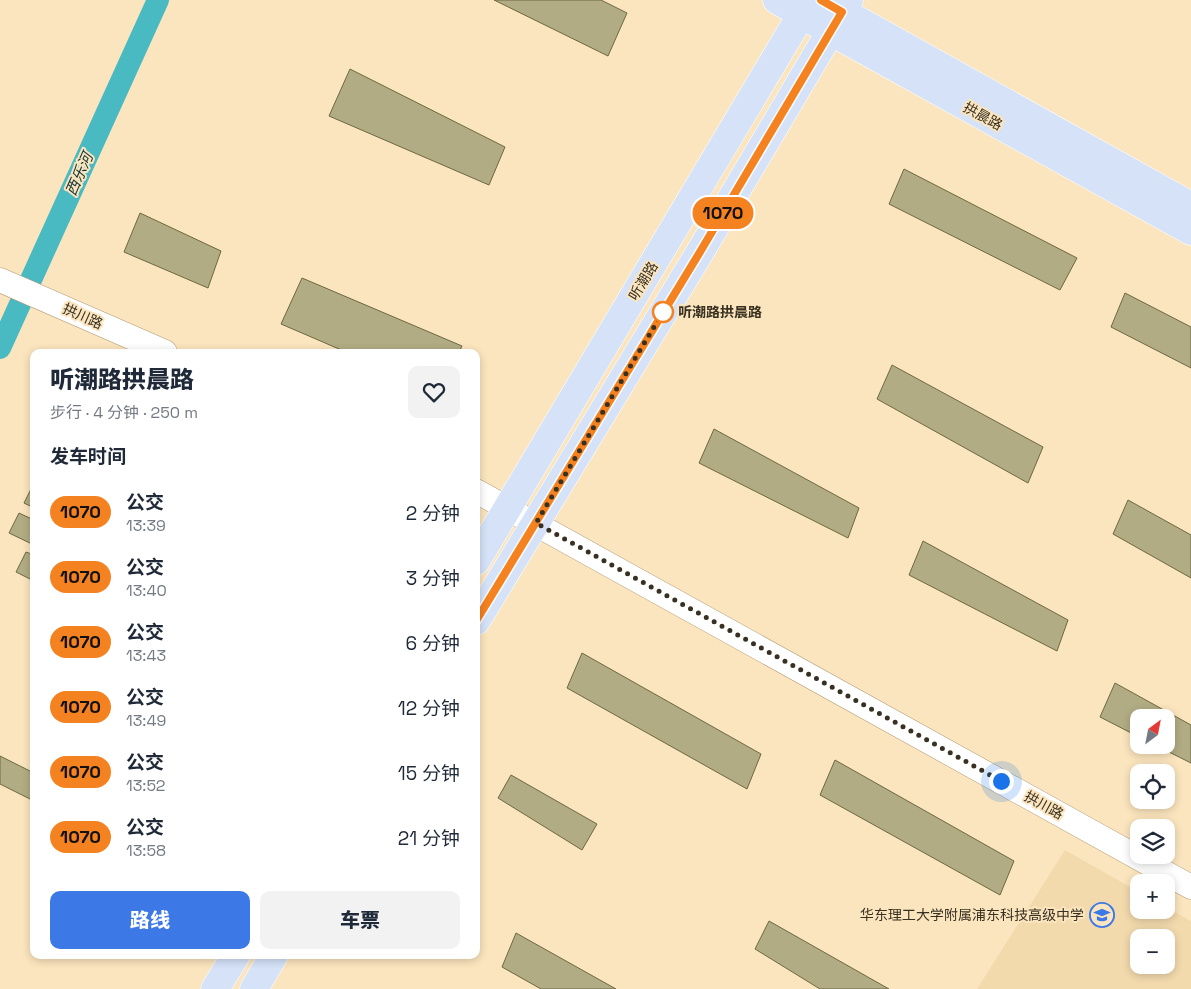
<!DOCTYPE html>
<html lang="zh">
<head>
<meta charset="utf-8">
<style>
	:root { --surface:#fff; --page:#f2f2f3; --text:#1f2937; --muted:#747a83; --accent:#3d78e7 }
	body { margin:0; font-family:"Space Grotesk","Noto Sans SC",sans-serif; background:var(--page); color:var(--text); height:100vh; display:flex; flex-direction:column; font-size:19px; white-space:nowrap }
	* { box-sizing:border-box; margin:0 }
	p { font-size:16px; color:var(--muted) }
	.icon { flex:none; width:28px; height:28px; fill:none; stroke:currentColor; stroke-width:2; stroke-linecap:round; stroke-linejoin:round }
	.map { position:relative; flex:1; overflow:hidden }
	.side { position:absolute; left:30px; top:349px; width:450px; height:610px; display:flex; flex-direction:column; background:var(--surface); border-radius:10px; box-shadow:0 2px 8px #0003 }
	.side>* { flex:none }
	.badge { padding:0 10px; border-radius:16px; font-size:18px; line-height:32px }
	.needle { width:32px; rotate:32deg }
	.tools { position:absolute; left:1130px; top:709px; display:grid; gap:10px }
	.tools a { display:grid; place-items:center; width:45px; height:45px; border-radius:10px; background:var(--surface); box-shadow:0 2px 8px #0003; font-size:25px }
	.you { position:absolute; width:25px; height:25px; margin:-12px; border:4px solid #fff; border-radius:50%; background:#1a73e8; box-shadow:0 0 0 8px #1a73e833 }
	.map>.badge { position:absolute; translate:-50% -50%; box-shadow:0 0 0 2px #fff }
	h2 { padding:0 20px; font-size:19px; line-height:45px }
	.round { display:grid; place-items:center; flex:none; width:52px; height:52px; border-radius:10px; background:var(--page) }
	.head { display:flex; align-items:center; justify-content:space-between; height:85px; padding:0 20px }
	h1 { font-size:24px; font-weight:800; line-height:38px }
	.cta { display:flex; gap:10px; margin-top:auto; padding:10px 20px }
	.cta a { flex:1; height:58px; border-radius:10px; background:var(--accent); color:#fff; font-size:20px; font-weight:800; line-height:58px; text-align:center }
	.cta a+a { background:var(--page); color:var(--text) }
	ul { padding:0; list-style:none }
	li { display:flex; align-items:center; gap:15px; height:65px; padding:0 20px }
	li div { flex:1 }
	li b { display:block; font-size:19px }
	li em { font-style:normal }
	li .badge { min-width:55px; font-weight:700; text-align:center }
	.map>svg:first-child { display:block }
	.built { fill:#f3daad; fill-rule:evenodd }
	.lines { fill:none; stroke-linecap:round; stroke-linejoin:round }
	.canal { stroke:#49bac2; stroke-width:22 }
	.building { fill:#b1ac83; stroke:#6d6842 }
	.minor-casing { stroke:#b29d79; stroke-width:25 }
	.major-casing { stroke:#fff; stroke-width:29 }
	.minor { stroke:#fff; stroke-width:24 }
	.major { stroke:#d5e2f8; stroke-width:28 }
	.line-casing { stroke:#fff; stroke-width:11 }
	.line { stroke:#f58220; stroke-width:8 }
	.walk { stroke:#383021; stroke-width:5; stroke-dasharray:0 9 }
	.stop-dot { fill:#fff; stroke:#f58220; stroke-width:2.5 }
	.labels { text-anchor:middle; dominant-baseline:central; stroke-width:4; stroke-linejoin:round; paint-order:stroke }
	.street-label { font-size:14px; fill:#383021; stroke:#fbe5be }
	.stop-label { font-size:14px; font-weight:bold; fill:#383021; stroke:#fbe5be; text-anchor:start }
	.poi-label { font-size:14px; fill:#383021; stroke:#fbe5be; text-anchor:end }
	.water-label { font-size:15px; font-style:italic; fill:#123437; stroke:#fbe5be }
</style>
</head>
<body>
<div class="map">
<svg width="1191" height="989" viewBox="0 0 1191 989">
	<rect width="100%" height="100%" fill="#fbe5be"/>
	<path class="built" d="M1065,850L1139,892V910H1166V907L1191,921V989H977ZM1139,938H1166V965H1139Z"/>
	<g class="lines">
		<polyline class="canal" points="0,348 158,0"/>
	</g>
	<g class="building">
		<polygon points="494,0 601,0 627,13 608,56"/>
		<polygon points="350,69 505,147 489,185 329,116"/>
		<polygon points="904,169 1077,258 1060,290 889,204"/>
		<polygon points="140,213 221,251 208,288 124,252"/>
		<polygon points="302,278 462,346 459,352 346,352 281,324"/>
		<polygon points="1125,293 1191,327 1191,368 1111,327"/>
		<polygon points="892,365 1043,447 1028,483 877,399"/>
		<polygon points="714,429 859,508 848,538 699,463"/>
		<polygon points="34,483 34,508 24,503"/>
		<polygon points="1128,500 1191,535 1191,578 1113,534"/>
		<polygon points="19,513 34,520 34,545 9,533"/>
		<polygon points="923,541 1068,620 1057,651 909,575"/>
		<polygon points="26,552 34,555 34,581 16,572"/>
		<polygon points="582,653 761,754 747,789 567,688"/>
		<polygon points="1115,683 1191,725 1191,763 1155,745 1166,745 1166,718 1139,718 1139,737 1100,717"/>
		<polygon points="0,756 34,773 34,801 0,784"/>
		<polygon points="835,760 1014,861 1000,895 820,795"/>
		<polygon points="511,775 597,824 582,850 498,798"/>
		<polygon points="769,921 889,989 820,989 755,949"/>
		<polygon points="516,933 616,989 541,989 502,967"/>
	</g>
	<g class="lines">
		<defs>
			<g id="minor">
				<polyline points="0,280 165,352"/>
				<polyline points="476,491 1191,887"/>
			</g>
			<g id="major">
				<polyline points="777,0 830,31 1191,231"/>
				<polyline points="825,2 1191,206"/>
				<polyline points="476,561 810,0"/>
				<polyline points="476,621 700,252 849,0"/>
				<polyline points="215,989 236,955"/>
				<polyline points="254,989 274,955"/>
			</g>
		</defs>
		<use href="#minor" class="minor-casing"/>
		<use href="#major" class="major-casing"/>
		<use href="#minor" class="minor"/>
		<use href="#major" class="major"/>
	</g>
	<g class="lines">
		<defs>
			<polyline id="line" points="476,621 700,252 842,12 821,0"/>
		</defs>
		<use href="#line" class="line-casing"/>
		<use href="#line" class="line"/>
		<polyline class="walk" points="663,312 536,523 1001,781"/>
	</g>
	<defs>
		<symbol id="school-ring" viewBox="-11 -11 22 22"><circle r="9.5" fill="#fbe5be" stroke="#3d78e7" stroke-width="1.5"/><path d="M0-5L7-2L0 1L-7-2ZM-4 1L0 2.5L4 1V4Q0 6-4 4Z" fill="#3d78e7"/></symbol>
	</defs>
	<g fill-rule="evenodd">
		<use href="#school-ring" x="1088" y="901" width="28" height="28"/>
	</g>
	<circle class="stop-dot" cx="663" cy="312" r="10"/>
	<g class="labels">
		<g class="street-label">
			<text transform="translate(983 116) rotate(29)">拱晨路</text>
			<text transform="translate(643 281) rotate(-59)">听潮路</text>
			<text transform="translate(83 316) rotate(24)">拱川路</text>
			<text transform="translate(1044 805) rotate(29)">拱川路</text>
		</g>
		<g class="stop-label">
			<text x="678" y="312">听潮路拱晨路</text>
		</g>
		<g class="poi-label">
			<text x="1084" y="915">华东理工大学附属浦东科技高级中学</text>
		</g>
		<g class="water-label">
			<text transform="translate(79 174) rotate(-66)">西乐河</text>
		</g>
	</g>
</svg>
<div class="tools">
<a><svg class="needle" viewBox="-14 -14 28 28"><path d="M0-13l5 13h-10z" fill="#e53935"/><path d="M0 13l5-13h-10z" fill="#747a83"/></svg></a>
<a><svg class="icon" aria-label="locate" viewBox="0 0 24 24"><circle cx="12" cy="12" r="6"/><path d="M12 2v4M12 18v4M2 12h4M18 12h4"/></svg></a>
<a><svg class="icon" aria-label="layers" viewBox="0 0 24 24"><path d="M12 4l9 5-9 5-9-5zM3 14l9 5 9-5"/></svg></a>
<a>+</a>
<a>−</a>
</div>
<div class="you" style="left:1001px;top:781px"></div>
<b class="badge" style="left:723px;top:213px;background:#f58220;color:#111">1070</b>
<section class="side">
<div class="head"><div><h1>听潮路拱晨路</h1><p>步行 · 4 分钟 · 250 m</p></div><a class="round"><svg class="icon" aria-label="heart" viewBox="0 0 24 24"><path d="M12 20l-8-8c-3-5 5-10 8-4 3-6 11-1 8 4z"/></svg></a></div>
<h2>发车时间</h2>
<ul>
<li><span class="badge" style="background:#f58220;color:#111">1070</span><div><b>公交</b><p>13:39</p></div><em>2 分钟</em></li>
<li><span class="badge" style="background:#f58220;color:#111">1070</span><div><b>公交</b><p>13:40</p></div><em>3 分钟</em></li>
<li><span class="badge" style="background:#f58220;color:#111">1070</span><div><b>公交</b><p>13:43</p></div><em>6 分钟</em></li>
<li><span class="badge" style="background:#f58220;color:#111">1070</span><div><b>公交</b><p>13:49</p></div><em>12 分钟</em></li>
<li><span class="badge" style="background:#f58220;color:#111">1070</span><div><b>公交</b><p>13:52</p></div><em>15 分钟</em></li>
<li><span class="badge" style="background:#f58220;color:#111">1070</span><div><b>公交</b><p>13:58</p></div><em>21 分钟</em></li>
</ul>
<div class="cta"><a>路线</a><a>车票</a></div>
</section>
</div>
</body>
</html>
